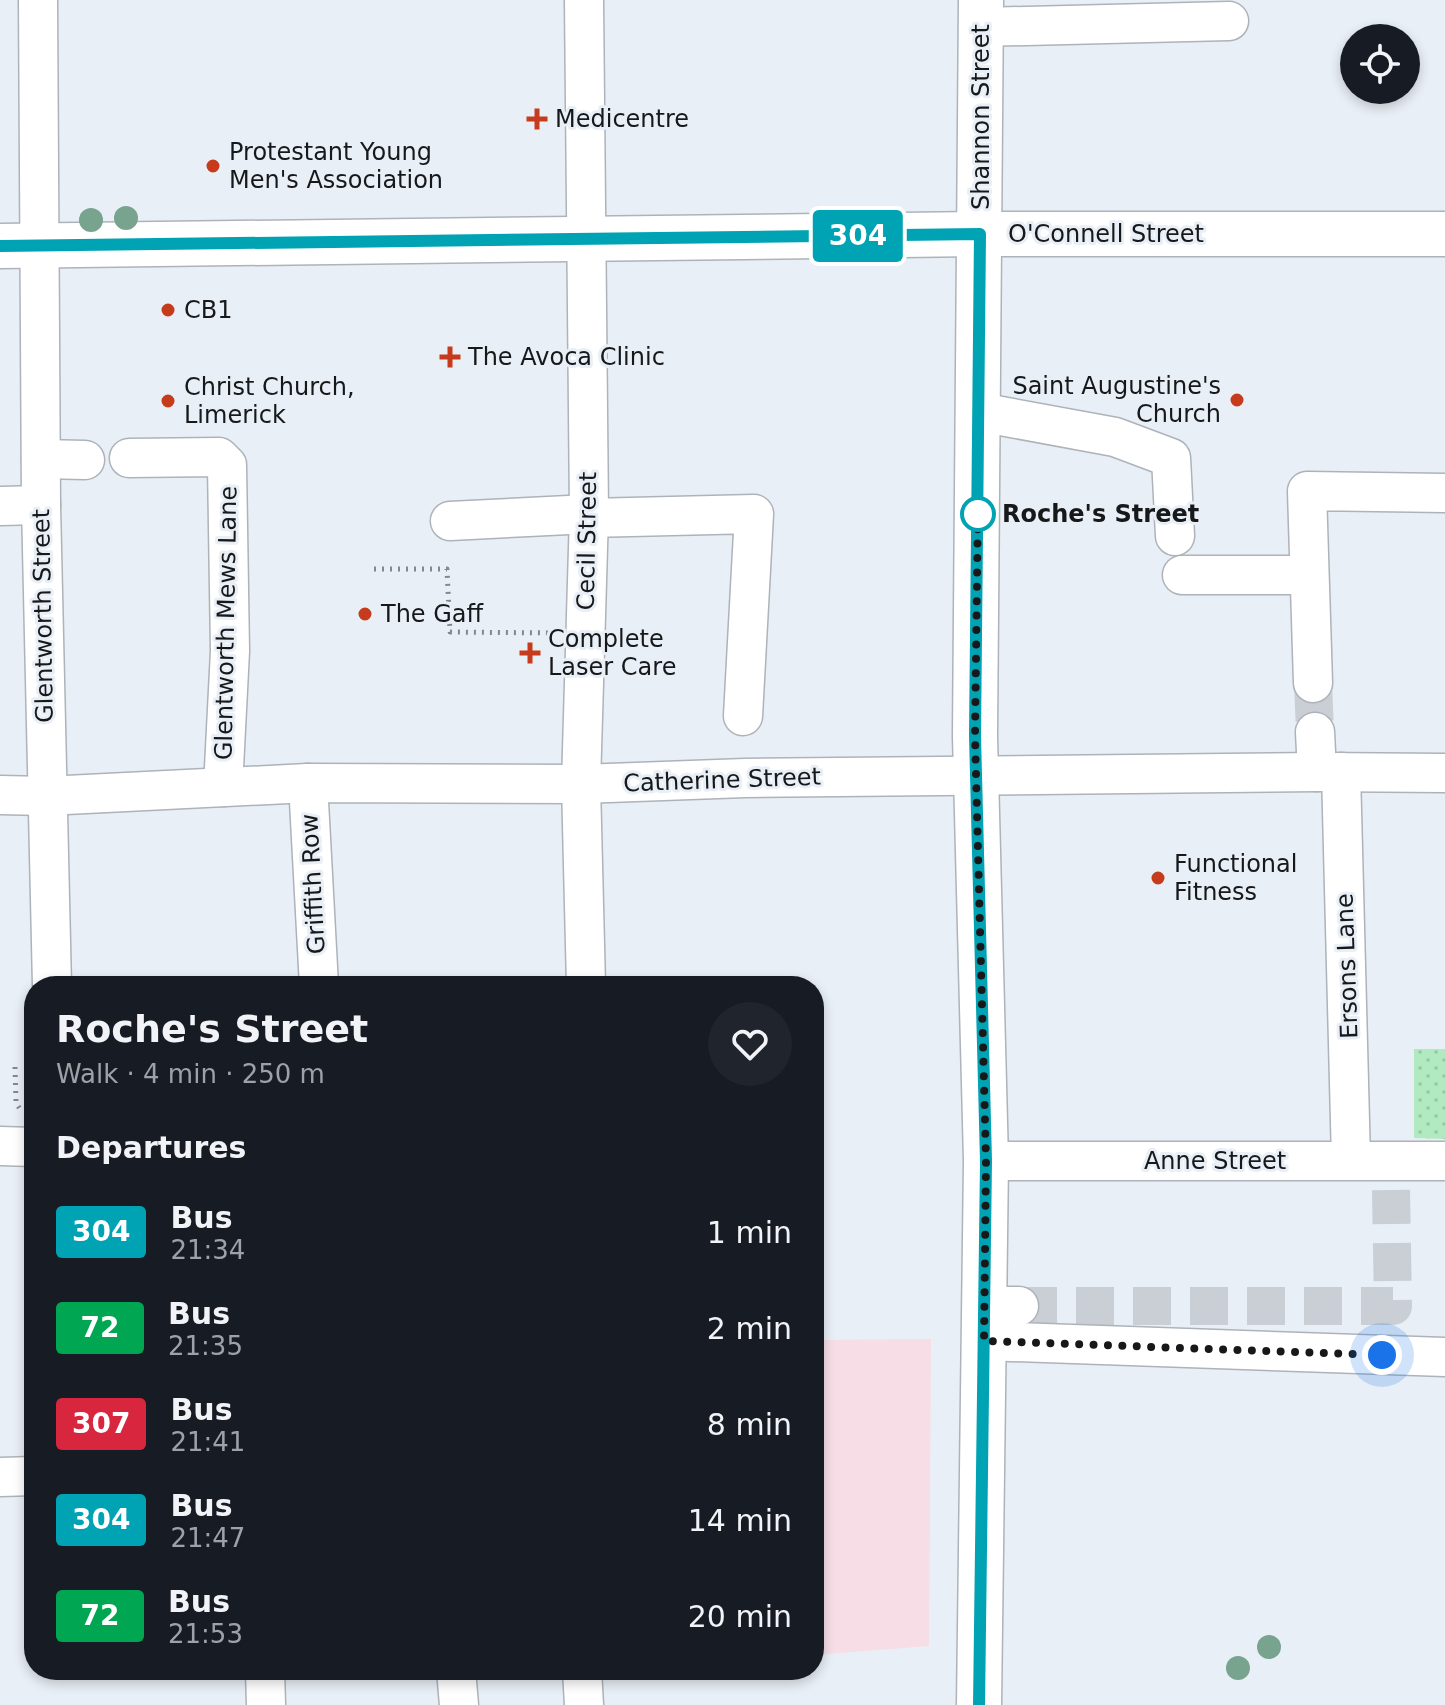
<!DOCTYPE html>
<html lang="en">
<head>
<meta charset="utf-8">
<style>
	:root { --surface:#171b24; --page:#20242c; --text:#f1f3f6; --muted:#9ea1a6 }
	body { margin:0; font-family:"DejaVu Sans",sans-serif; background:var(--page); color:var(--text); height:100vh; display:flex; flex-direction:column; font-size:30px; white-space:nowrap }
	* { box-sizing:border-box; margin:0 }
	p { font-size:26px; color:var(--muted) }
	.icon { flex:none; width:44px; height:44px; fill:none; stroke:currentColor; stroke-width:2; stroke-linecap:round; stroke-linejoin:round }
	.map { position:relative; flex:1; overflow:hidden }
	.details { position:absolute; left:24px; top:976px; width:800px; height:704px; display:flex; flex-direction:column; background:var(--surface); border-radius:32px; box-shadow:0 4px 12px #0003 }
	.details>* { flex:none }
	.badge { padding:0 16px; border-radius:6px; font-size:28px; line-height:52px }
	.buttons { position:absolute; left:1340px; top:24px; display:grid; gap:16px }
	.buttons a { display:grid; place-items:center; width:80px; height:80px; border-radius:50%; background:var(--surface); box-shadow:0 4px 12px #0003; font-size:40px }
	.you { position:absolute; width:40px; height:40px; margin:-20px; border:6px solid #fff; border-radius:50%; background:#1a73e8; box-shadow:0 0 0 12px #1a73e833 }
	.map>.badge { position:absolute; translate:-50% -50%; box-shadow:0 0 0 4px #fff }
	h2 { padding:0 32px; font-size:30px; line-height:72px }
	.round { display:grid; place-items:center; flex:none; width:84px; height:84px; border-radius:42px; background:var(--page) }
	.head { display:flex; align-items:center; justify-content:space-between; height:136px; padding:0 32px }
	h1 { font-size:38px; font-weight:600; line-height:60px }
	ul { padding:0; list-style:none }
	li { display:flex; align-items:center; gap:24px; height:96px; padding:0 32px }
	li div { flex:1 }
	li b { display:block; font-size:30px }
	li em { font-style:normal }
	li .badge { min-width:88px; font-weight:700; text-align:center }
	.map>svg:first-child { display:block }
	.commercial { fill:#f6dde6 }
	.park { fill:url(#park-dots) }
	.lines { fill:none; stroke-linecap:round; stroke-linejoin:round }
	.minor-tunnel { stroke:#c9cfd5; stroke-width:38; stroke-dasharray:38 19; stroke-linecap:butt }
	.minor-casing { stroke:#adb3b9; stroke-width:41 }
	.major-casing { stroke:#adb3b9; stroke-width:47 }
	.path { stroke:#84888c; stroke-width:5; stroke-dasharray:2 6; stroke-linecap:butt }
	.minor { stroke:#fff; stroke-width:38 }
	.major { stroke:#fff; stroke-width:44 }
	.tree { fill:#78a38f }
	.line-casing { stroke:#fff; stroke-width:18 }
	.line { stroke:#00a3b4; stroke-width:12 }
	.walk { stroke:#16181a; stroke-width:8; stroke-dasharray:0 14.4 }
	.poi-dot { fill:#c53b1b; stroke:#e9eff6; stroke-width:3 }
	.stop-dot { fill:#fff; stroke:#00a3b4; stroke-width:4 }
	.labels { text-anchor:middle; dominant-baseline:central; stroke-width:6; stroke-linejoin:round; paint-order:stroke }
	.street-label { font-size:24px; fill:#16181a; stroke:#e9eff6 }
	.poi-label { font-size:24px; fill:#16181a; stroke:#e9eff6; text-anchor:start }
	.stop-label { font-size:24px; font-weight:bold; fill:#16181a; stroke:#e9eff6; text-anchor:start }
</style>
</head>
<body>
<div class="map">
<svg width="1445" height="1705" viewBox="0 0 1445 1705">
	<defs>
		<pattern id="park-dots" width="8" height="8" patternUnits="userSpaceOnUse" patternTransform="scale(2)"><rect width="8" height="8" fill="#b1e9c1"/><path d="M2 2h.1M6 6h.1" fill="none" stroke="#98c7a5" stroke-width="1.8" stroke-linecap="round"/></pattern>
	</defs>
	<rect width="100%" height="100%" fill="#e9eff6"/>
	<polygon class="commercial" points="931,1339 929,1646 814,1655 814,1340"/>
	<polygon class="park" points="1414,1049 1445,1049 1445,1139 1414,1138"/>
	<g class="lines">
		<g class="minor-tunnel">
			<polyline points="1313,683 1315,732"/>
			<polyline points="1019,1306 1393,1306 1391,1190"/>
		</g>
		<defs>
			<g id="minor">
				<polyline points="38,0 41,505 52,986"/>
				<polyline points="584,0 589,514 581,784 586,986"/>
				<polyline points="981,27 1229,21"/>
				<polyline points="979,412 1115,437 1171,458 1175,536"/>
				<polyline points="129,458 219,457 227,465 230,651 223,787"/>
				<polyline points="41,459 85,460"/>
				<polyline points="0,506 41,505"/>
				<polyline points="589,518 754,514 743,716"/>
				<polyline points="450,521 589,514"/>
				<polyline points="1182,575 1309,575"/>
				<polyline points="1313,683 1307,491 1445,493"/>
				<polyline points="1315,732 1317,772"/>
				<polyline points="1341,772 1351,1160"/>
				<polyline points="308,783 319,986"/>
				<polyline points="0,795 46,796 308,783 581,784 745,778 1317,772 1445,773"/>
				<polyline points="0,1146 34,1147"/>
				<polyline points="986,1161 1445,1161"/>
				<polyline points="984,1306 1019,1306"/>
				<polyline points="984,1341 1445,1357"/>
				<polyline points="0,1477 34,1476"/>
				<polyline points="265,1670 266,1705"/>
				<polyline points="456,1670 459,1705"/>
				<polyline points="582,1670 584,1705"/>
			</g>
			<g id="major">
				<polyline points="0,246 980,234 1445,234"/>
				<polyline points="979,1705 986,1161 975,736 981,0"/>
			</g>
		</defs>
		<use href="#minor" class="minor-casing"/>
		<use href="#major" class="major-casing"/>
		<g class="path">
			<polyline points="374,569 447,569 450,632 553,633"/>
			<polyline points="15,1067 16,1103 22,1112"/>
		</g>
		<use href="#minor" class="minor"/>
		<use href="#major" class="major"/>
	</g>
	<g class="tree">
		<circle cx="126" cy="218" r="12"/>
		<circle cx="91" cy="220" r="12"/>
		<circle cx="1269" cy="1647" r="12"/>
		<circle cx="1238" cy="1668" r="12"/>
	</g>
	<g class="lines">
		<defs>
			<polyline id="line" points="0,246 980,234 975,736 986,1161 979,1705"/>
		</defs>
		<use href="#line" class="line-casing"/>
		<use href="#line" class="line"/>
		<polyline class="walk" points="978,514 978,500 975,736 986,1161 984,1341 1382,1355"/>
	</g>
	<g class="poi-dot">
		<path d="M533 107h8v8h8v8h-8v8h-8v-8h-8v-8h8z"/>
		<circle cx="213" cy="166" r="8"/>
		<circle cx="168" cy="310" r="8"/>
		<path d="M446 345h8v8h8v8h-8v8h-8v-8h-8v-8h8z"/>
		<circle cx="1237" cy="400" r="8"/>
		<circle cx="168" cy="401" r="8"/>
		<circle cx="365" cy="614" r="8"/>
		<path d="M526 641h8v8h8v8h-8v8h-8v-8h-8v-8h8z"/>
		<circle cx="1158" cy="878" r="8"/>
	</g>
	<circle class="stop-dot" cx="978" cy="514" r="16"/>
	<g class="labels">
		<g class="street-label">
			<text transform="translate(981 117) rotate(-90)">Shannon Street</text>
			<text x="1106" y="234">O'Connell Street</text>
			<text transform="translate(587 541) rotate(-89)">Cecil Street</text>
			<text transform="translate(43 616) rotate(-91)">Glentworth Street</text>
			<text transform="translate(226 623) rotate(-89)">Glentworth Mews Lane</text>
			<text transform="translate(722 780) rotate(-2)">Catherine Street</text>
			<text transform="translate(313 884) rotate(-93)">Griffith Row</text>
			<text transform="translate(1347 966) rotate(-92)">Ersons Lane</text>
			<text x="1215" y="1161">Anne Street</text>
		</g>
		<g class="poi-label">
			<text x="555" y="119">Medicentre</text>
			<text x="229" y="152">Protestant Young<tspan x="229" dy="28">Men's Association</tspan></text>
			<text x="184" y="310">CB1</text>
			<text x="468" y="357">The Avoca Clinic</text>
			<text x="1221" y="386" text-anchor="end">Saint Augustine's<tspan x="1221" dy="28">Church</tspan></text>
			<text x="184" y="387">Christ Church,<tspan x="184" dy="28">Limerick</tspan></text>
			<text x="381" y="614">The Gaff</text>
			<text x="548" y="639">Complete<tspan x="548" dy="28">Laser Care</tspan></text>
			<text x="1174" y="864">Functional<tspan x="1174" dy="28">Fitness</tspan></text>
		</g>
		<g class="stop-label">
			<text x="1002" y="514">Roche's Street</text>
		</g>
	</g>
</svg>
<div class="buttons">
<a><svg class="icon" aria-label="locate" viewBox="0 0 24 24"><circle cx="12" cy="12" r="6"/><path d="M12 2v4M12 18v4M2 12h4M18 12h4"/></svg></a>
</div>
<div class="you" style="left:1382px;top:1355px"></div>
<b class="badge" style="left:858px;top:236px;background:#00a3b4;color:#fff">304</b>
<section class="details">
<div class="head"><div><h1>Roche's Street</h1><p>Walk · 4 min · 250 m</p></div><a class="round"><svg class="icon" aria-label="heart" viewBox="0 0 24 24"><path d="M12 20l-8-8c-3-5 5-10 8-4 3-6 11-1 8 4z"/></svg></a></div>
<h2>Departures</h2>
<ul>
<li><span class="badge" style="background:#00a3b4;color:#fff">304</span><div><b>Bus</b><p>21:34</p></div><em>1 min</em></li>
<li><span class="badge" style="background:#00a651;color:#fff">72</span><div><b>Bus</b><p>21:35</p></div><em>2 min</em></li>
<li><span class="badge" style="background:#d7263d;color:#fff">307</span><div><b>Bus</b><p>21:41</p></div><em>8 min</em></li>
<li><span class="badge" style="background:#00a3b4;color:#fff">304</span><div><b>Bus</b><p>21:47</p></div><em>14 min</em></li>
<li><span class="badge" style="background:#00a651;color:#fff">72</span><div><b>Bus</b><p>21:53</p></div><em>20 min</em></li>
</ul>
</section>
</div>
</body>
</html>
